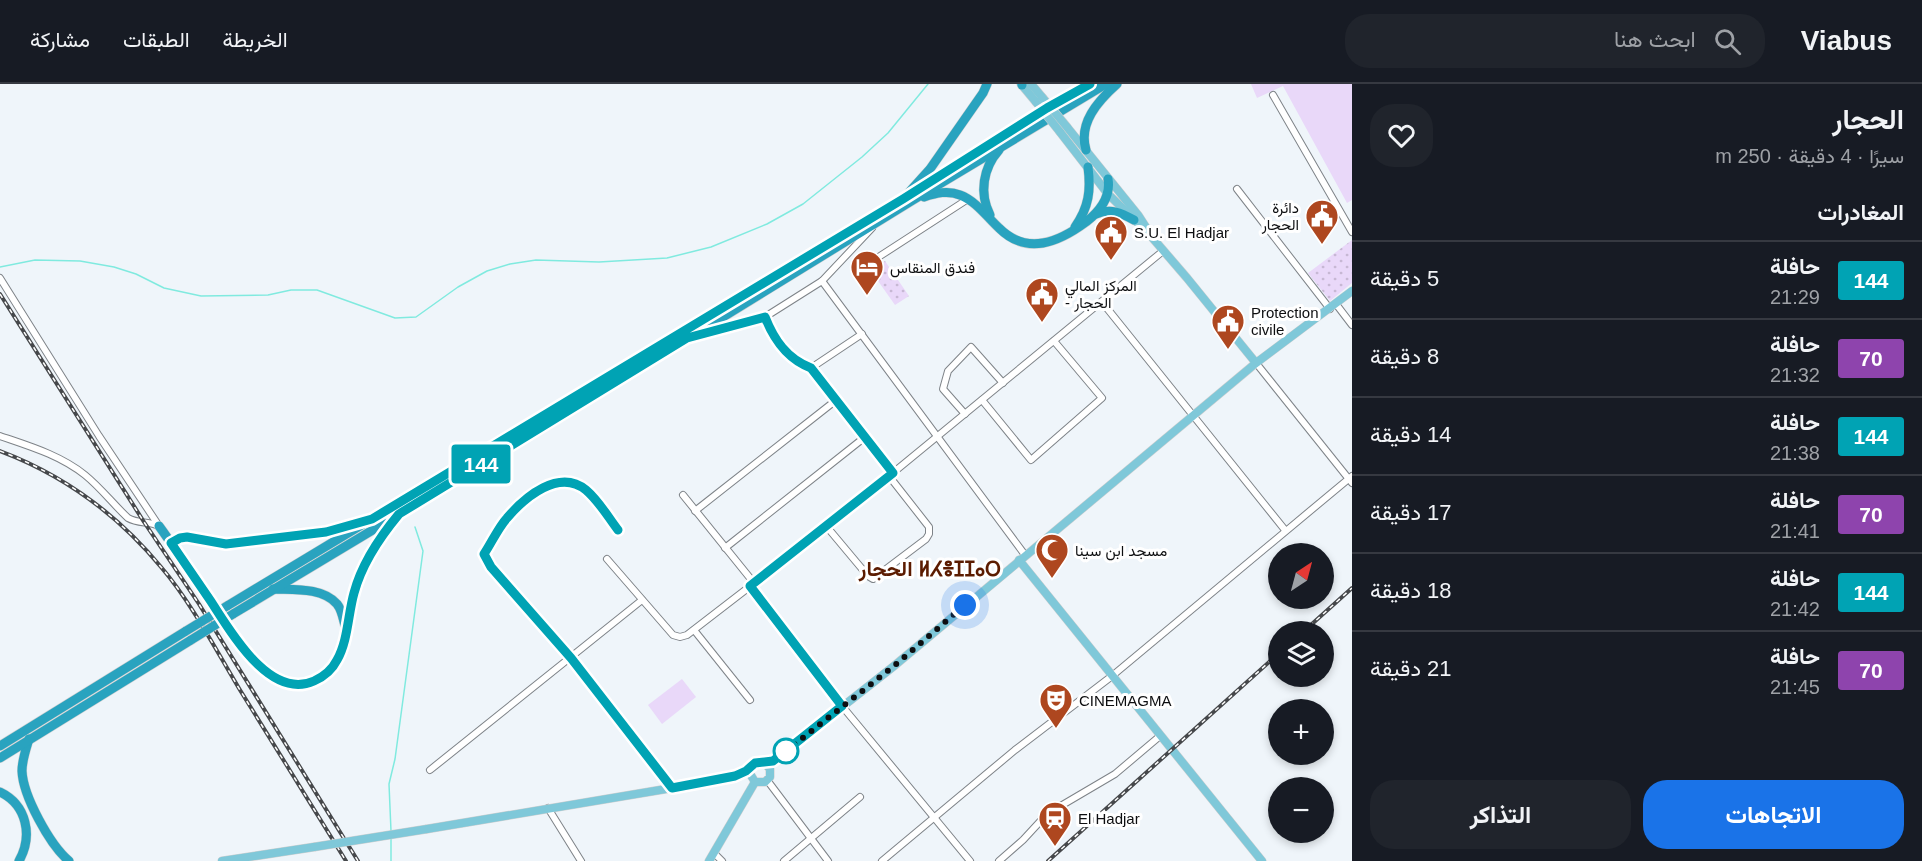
<!DOCTYPE html>
<html lang="ar">
<head>
<meta charset="utf-8">
<style>
	:root { --surface:#171b24; --page:#20242c; --text:#f1f3f6; --muted:#9ea1a6; --line:#363941; --accent:#1a73e8 }
	body { margin:0; font-family:Arial,Vazirmatn,"Noto Sans Tifinagh",sans-serif; background:var(--page); color:var(--text); direction:rtl; height:100vh; display:flex; flex-direction:column; font-size:22px; white-space:nowrap }
	* { box-sizing:border-box; margin:0 }
	p { font-size:20px; color:var(--muted) }
	.icon { flex:none; width:33px; height:33px; fill:none; stroke:currentColor; stroke-width:2; stroke-linecap:round; stroke-linejoin:round }
	.map { position:relative; flex:1; overflow:hidden; direction:ltr }
	.side { display:flex; flex-direction:column; background:var(--surface); width:570px }
	.side>* { flex:none }
	.badge { padding:0 12px; border-radius:4px; font-size:21px; line-height:39px }
	.needle { width:39px; rotate:36deg }
	.controls { position:absolute; left:1268px; top:459px; display:grid; gap:12px }
	.controls a { display:grid; place-items:center; width:66px; height:66px; border-radius:50%; background:var(--surface); box-shadow:0 3px 9px #0003; font-size:30px }
	.you { position:absolute; width:30px; height:30px; margin:-15px; border:4px solid #fff; border-radius:50%; background:#1a73e8; box-shadow:0 0 0 9px #1a73e833 }
	.map>.badge { position:absolute; translate:-50% -50%; box-shadow:0 0 0 3px #fff }
	h2 { padding:0 18px; font-size:22px; line-height:54px }
	.round { display:grid; place-items:center; flex:none; width:63px; height:63px; border-radius:24px; background:var(--page) }
	.headline { display:flex; align-items:center; justify-content:space-between; height:102px; padding:0 18px }
	h1 { font-size:28px; font-weight:700; line-height:45px }
	.cta { display:flex; gap:12px; margin-top:auto; padding:12px 18px }
	.cta a { flex:1; height:69px; border-radius:24px; background:var(--accent); color:#fff; font-size:24px; font-weight:700; line-height:69px; text-align:center }
	.cta a+a { background:var(--page); color:var(--text) }
	ul { padding:0; list-style:none }
	li { display:flex; align-items:center; gap:18px; height:78px; padding:0 18px; border-top:2px solid var(--line) }
	li div { flex:1 }
	li b { display:block; font-size:22px }
	li em { font-style:normal }
	li .badge { min-width:66px; font-weight:700; text-align:center }
	header { display:flex; align-items:center; gap:36px; box-sizing:border-box; height:84px; padding:0 30px; background:var(--surface); border-bottom:2px solid var(--line) }
	header strong { font-size:28px }
	nav { display:flex; gap:33px; margin-inline-start:auto; font-size:21px }
	.search { width:420px; height:54px; background:var(--page); display:flex; align-items:center; gap:15px; box-sizing:border-box; padding:0 21px; border-radius:24px; color:var(--muted); font-size:22px }
	main { display:flex; flex:1; min-height:0 }
	.map>svg:first-child { display:block }
	.grass { fill:url(#grass-dots) }
	.pitch { fill:#e9d8f9 }
	.lines { fill:none; stroke-linecap:round; stroke-linejoin:round }
	.stream { stroke:#80eadf; stroke-width:1.5 }
	.minor-casing { stroke:#7e8388; stroke-width:8 }
	.major-casing { stroke:#cfcfcf; stroke-width:9 }
	.highway-casing { stroke:#cfcfcf; stroke-width:10 }
	.minor { stroke:#fff; stroke-width:6 }
	.major { stroke:#7fc8d9; stroke-width:8 }
	.highway { stroke:#29a3bf; stroke-width:9 }
	.rail-casing { stroke:#46484b; stroke-width:4 }
	.rail { stroke:#fff; stroke-width:1.5; stroke-dasharray:4.5; stroke-linecap:butt }
	.major-bridge-casing { stroke:#cfcfcf; stroke-width:9; stroke-linecap:butt }
	.highway-bridge-casing { stroke:#cfcfcf; stroke-width:10; stroke-linecap:butt }
	.major-bridge { stroke:#7fc8d9; stroke-width:8 }
	.highway-bridge { stroke:#29a3bf; stroke-width:9 }
	.line-casing { stroke:#fff; stroke-width:14 }
	.line { stroke:#00a3b4; stroke-width:9 }
	.walk { stroke:#0d0e10; stroke-width:6; stroke-dasharray:0 10.8 }
	.stop-dot { fill:#fff; stroke:#00a3b4; stroke-width:3 }
	.labels { text-anchor:middle; dominant-baseline:central; stroke-width:6; stroke-linejoin:round; paint-order:stroke }
	.poi-label { font-size:15px; fill:#0d0e10; stroke:#fff; text-anchor:start }
	.district-label { font-size:21px; font-weight:bold; fill:#5b1b00; stroke:#fff }
</style>
</head>
<body>
<header>
<strong>Viabus</strong>
<div class="search"><svg class="icon" aria-label="search" viewBox="0 0 24 24"><circle cx="10" cy="10" r="6"/><path d="M15 15l6 6"/></svg>ابحث هنا</div>
<nav><a>الخريطة</a><a>الطبقات</a><a>مشاركة</a></nav>
</header>
<main>
<section class="side">
<div class="headline"><div><h1>الحجار</h1><p>سيرًا · 4 دقيقة · 250 m</p></div><a class="round"><svg class="icon" aria-label="heart" viewBox="0 0 24 24"><path d="M12 20l-8-8c-3-5 5-10 8-4 3-6 11-1 8 4z"/></svg></a></div>
<h2>المغادرات</h2>
<ul>
<li><span class="badge" style="background:#00a3b4;color:#fff">144</span><div><b>حافلة</b><p>21:29</p></div><em>5 دقيقة</em></li>
<li><span class="badge" style="background:#8e44ad;color:#fff">70</span><div><b>حافلة</b><p>21:32</p></div><em>8 دقيقة</em></li>
<li><span class="badge" style="background:#00a3b4;color:#fff">144</span><div><b>حافلة</b><p>21:38</p></div><em>14 دقيقة</em></li>
<li><span class="badge" style="background:#8e44ad;color:#fff">70</span><div><b>حافلة</b><p>21:41</p></div><em>17 دقيقة</em></li>
<li><span class="badge" style="background:#00a3b4;color:#fff">144</span><div><b>حافلة</b><p>21:42</p></div><em>18 دقيقة</em></li>
<li><span class="badge" style="background:#8e44ad;color:#fff">70</span><div><b>حافلة</b><p>21:45</p></div><em>21 دقيقة</em></li>
</ul>
<div class="cta"><a>الاتجاهات</a><a>التذاكر</a></div>
</section>
<div class="map">
<svg width="1352" height="777" viewBox="0 0 1352 777">
	<defs>
		<pattern id="grass-dots" width="8" height="8" patternUnits="userSpaceOnUse" patternTransform="scale(1.5)"><rect width="8" height="8" fill="#e9d8f9"/><path d="M2 2h.1M6 6h.1" fill="none" stroke="#c7b8d4" stroke-width="1.8" stroke-linecap="round"/></pattern>
	</defs>
	<rect width="100%" height="100%" fill="#eff5fa"/>
	<g class="grass">
		<polygon points="1352,156 1352,199 1330,217 1308,189"/>
		<polygon points="885,177 909,212 895,221 871,187"/>
	</g>
	<g class="pitch">
		<polygon points="1251,0 1352,0 1352,116 1347,119 1283,2 1257,14"/>
		<polygon points="682,595 696,613 662,640 648,621"/>
	</g>
	<g class="lines">
		<g class="stream">
			<polyline points="0,183 35,176 80,177 114,183 136,190 164,204 201,212 268,211 291,206 317,206 395,234 416,233 458,203 487,187 510,180 536,176 599,178 667,174 711,163 767,140 803,120 862,73 888,49 928,0"/>
			<polyline points="391,747 389,700 395,675 423,467 415,443"/>
			<polyline points="391,777 391,755"/>
		</g>
		<defs>
			<g id="minor">
				<polyline points="1273,11 1352,148"/>
				<polyline points="1237,105 1330,225"/>
				<polyline points="880,172 968,115"/>
				<polyline points="0,194 99,352 159,442"/>
				<polyline points="822,197 1025,471"/>
				<polyline points="1102,218 1285,446"/>
				<polyline points="1336,220 1352,241"/>
				<path d="M765,233C774,256 787,274 811,284L893,389"/>
				<polyline points="696,252 765,233 822,197 872,144"/>
				<polyline points="1256,279 1352,399"/>
				<polyline points="811,284 862,250"/>
				<polyline points="982,316 1031,376 1102,314 1054,257"/>
				<polyline points="965,330 943,305 948,287 971,263 1003,299"/>
				<path d="M0,352C29,362 60,371 85,391C101,404 113,420 128,434C138,440 149,437 159,442"/>
				<polyline points="683,411 754,499"/>
				<polyline points="695,427 835,317"/>
				<polyline points="827,443 868,492 873,495 926,455 929,450 929,443 889,392"/>
				<path d="M618,446C608,433 599,417 586,406C560,384 525,413 507,434C498,444 492,458 484,469L491,483L571,574L672,704"/>
				<polyline points="725,464 865,353"/>
				<polyline points="607,475 673,551 680,553 687,551 827,443 1163,167"/>
				<polyline points="750,502 842,622 970,777"/>
				<polyline points="694,546 750,616"/>
				<polyline points="430,686 642,516"/>
				<polyline points="767,696 828,777"/>
				<polyline points="548,724 581,777"/>
				<polyline points="714,769 722,777"/>
				<polyline points="784,777 860,713"/>
				<polyline points="882,777 1015,666 1112,592 1352,392"/>
				<polyline points="999,777 1023,756 1047,730 1115,690 1160,652"/>
			</g>
			<g id="major">
				<polyline points="1021,0 1036,18"/>
				<polyline points="1031,0 1042,13"/>
				<polyline points="1067,43 1138,131 1147,145"/>
				<polyline points="1060,48 1108,110 1150,151 1187,194 1256,279"/>
				<polyline points="1019,476 1262,777"/>
				<polyline points="765,679 770,685 770,693 765,698 755,698 749,688 755,679 768,678 776,675 894,582 1256,279 1352,207"/>
				<polyline points="427,745 672,704 735,692 750,684"/>
				<polyline points="222,777 314,763"/>
				<polyline points="709,777 755,698"/>
			</g>
			<g id="highway">
				<polyline points="1022,0 1022,1"/>
				<path d="M1086,66C1078,39 1098,17 1117,0"/>
				<polyline points="918,106 1047,24 1090,0"/>
				<path d="M924,113C936,109 948,106 960,111C976,117 987,133 999,144C1027,172 1059,158 1086,138C1100,127 1111,113 1108,95"/>
				<polyline points="903,115 930,85 983,9 987,0"/>
				<path d="M1096,130C1111,124 1121,129 1134,136"/>
				<path d="M990,131C979,109 983,84 999,66"/>
				<path d="M1075,143C1089,123 1091,106 1088,83"/>
				<path d="M159,442C175,464 190,487 205,510C226,540 268,618 314,597C323,592 333,585 337,576C348,557 348,531 354,509C361,481 377,457 395,434"/>
				<path d="M171,459C190,448 205,459 225,459C237,460 250,457 262,456C295,452 327,448 358,439"/>
				<path d="M273,505C293,506 322,503 337,520C342,526 343,534 345,542"/>
				<polyline points="227,522 881,128"/>
				<polyline points="233,530 559,334 913,116 1106,0"/>
				<path d="M29,655C26,665 22,676 22,687C23,712 50,761 69,777"/>
				<polyline points="0,662 186,547"/>
				<polyline points="0,674 191,556"/>
				<path d="M0,708C27,721 33,752 19,777"/>
			</g>
		</defs>
		<use href="#minor" class="minor-casing"/>
		<use href="#major" class="major-casing"/>
		<use href="#highway" class="highway-casing"/>
		<use href="#minor" class="minor"/>
		<use href="#major" class="major"/>
		<use href="#highway" class="highway"/>
		<defs>
			<g id="rail">
				<polyline points="0,210 144,438 199,520 358,777"/>
				<path d="M0,367C64,391 118,431 161,483C191,518 216,566 240,606C275,663 311,720 346,777"/>
				<polyline points="1303,548 1352,504"/>
				<polyline points="1048,777 1278,570"/>
			</g>
		</defs>
		<use href="#rail" class="rail-casing"/>
		<use href="#rail" class="rail"/>
		<defs>
			<g id="major-bridge">
				<polyline points="1042,13 1067,43"/>
				<polyline points="1036,18 1060,48"/>
				<polyline points="314,763 427,745"/>
			</g>
			<g id="highway-bridge">
				<polyline points="186,547 227,522"/>
				<polyline points="191,556 233,530"/>
			</g>
		</defs>
		<use href="#major-bridge" class="major-bridge-casing"/>
		<use href="#highway-bridge" class="highway-bridge-casing"/>
		<use href="#major-bridge" class="major-bridge"/>
		<use href="#highway-bridge" class="highway-bridge"/>
	</g>
	<g class="lines">
		<defs>
			<path id="line" d="M618,446C608,433 599,417 586,406C559,384 525,413 507,434C498,444 492,458 484,470L491,483L571,574L672,704L735,692L746,687L755,679L773,677L842,622L750,502L893,389L811,284C787,275 774,256 765,233L687,254L399,430C379,454 362,479 354,509C348,530 348,557 337,576C332,586 323,593 314,597C269,617 230,546 210,516C197,497 184,478 171,459L180,454L187,453L226,460L326,448L372,435L903,115L1047,24L1090,0"/>
		</defs>
		<use href="#line" class="line-casing"/>
		<use href="#line" class="line"/>
		<polyline class="walk" points="786,667 894,582 965,521"/>
	</g>
	<defs>
		<symbol id="civic-pin" viewBox="-11 -11 22 30"><path d="M0 17L-7.5 6A9.5 9.5 0 1 1 7.5 6Z" fill="#ae471f" stroke="#fff"/><path d="M-.6-6.5H3V-4.5H.6V-3L4-1V1h2V6H-6V1h2V-1L-.6-3ZM-1.2 2.5V6h2.4V2.5Z" fill="#fff"/></symbol>
		<symbol id="hotel-pin" viewBox="-11 -11 22 30"><path d="M0 17L-7.5 6A9.5 9.5 0 1 1 7.5 6Z" fill="#ae471f" stroke="#fff"/><path d="M-6-4.5h1.5V1H6V5H4.5V3h-9V5H-6ZM-4 0a1.8 1.8 0 1 1 3.6 0ZM.5 0V-2.5h3Q6-2.5 6 0Z" fill="#fff"/></symbol>
		<symbol id="mosque-pin" viewBox="-11 -11 22 30"><path d="M0 17L-7.5 6A9.5 9.5 0 1 1 7.5 6Z" fill="#ae471f" stroke="#fff"/><path d="M3.5-4.9A6 6 0 1 0 3.5 4.9A5 5 0 1 1 3.5-4.9Z" fill="#fff"/></symbol>
		<symbol id="theatre-pin" viewBox="-11 -11 22 30"><path d="M0 17L-7.5 6A9.5 9.5 0 1 1 7.5 6Z" fill="#ae471f" stroke="#fff"/><path d="M-5-5.5Q0-4 5-5.5V0Q5 5 0 6Q-5 5-5 0ZM-3.3-2.5H-1v1.5H-3.3ZM1-2.5H3.3v1.5H1ZM-2.8 1Q0 5.5 2.8 1Z" fill="#fff"/></symbol>
		<symbol id="station-pin" viewBox="-11 -11 22 30"><path d="M0 17L-7.5 6A9.5 9.5 0 1 1 7.5 6Z" fill="#ae471f" stroke="#fff"/><path d="M-3-6H3Q5-6 5-4V2Q5 4 3 4L4.5 6H3L1.5 4h-3L-3 6H-4.5L-3 4Q-5 4-5 2V-4Q-5-6-3-6ZM-3.5-4v3h7v-3ZM-3.5 1v1.5H-2V1ZM2 1v1.5H3.5V1Z" fill="#fff"/></symbol>
	</defs>
	<g fill-rule="evenodd">
		<use href="#civic-pin" x="1303" y="113" width="38" height="52"/>
		<use href="#civic-pin" x="1092" y="129" width="38" height="52"/>
		<use href="#hotel-pin" x="848" y="164" width="38" height="52"/>
		<use href="#civic-pin" x="1023" y="191" width="38" height="52"/>
		<use href="#civic-pin" x="1209" y="218" width="38" height="52"/>
		<use href="#mosque-pin" x="1033" y="447" width="38" height="52"/>
		<use href="#theatre-pin" x="1037" y="597" width="38" height="52"/>
		<use href="#station-pin" x="1036" y="715" width="38" height="52"/>
	</g>
	<circle class="stop-dot" cx="786" cy="667" r="12"/>
	<g class="labels">
		<g class="poi-label">
			<text x="1299" y="123" text-anchor="end">دائرة<tspan x="1299" dy="17">الحجار</tspan></text>
			<text x="1134" y="148">S.U. El Hadjar</text>
			<text x="890" y="183">فندق المنقاس</text>
			<text x="1065" y="201">المركز المالي<tspan x="1065" dy="17">- الحجار</tspan></text>
			<text x="1251" y="228">Protection<tspan x="1251" dy="17">civile</tspan></text>
			<text x="1075" y="466">مسجد ابن سينا</text>
			<text x="1079" y="616">CINEMAGMA</text>
			<text x="1078" y="734">El Hadjar</text>
		</g>
		<g class="district-label">
			<text x="930" y="484">الحجار ⵍⵃⴻⵊⵊⴰⵔ</text>
		</g>
	</g>
</svg>
<div class="controls">
<a><svg class="needle" viewBox="-14 -14 28 28"><path d="M0-13l5 13h-10z" fill="#e53935"/><path d="M0 13l5-13h-10z" fill="#9ea1a6"/></svg></a>
<a><svg class="icon" aria-label="layers" viewBox="0 0 24 24"><path d="M12 4l9 5-9 5-9-5zM3 14l9 5 9-5"/></svg></a>
<a>+</a>
<a>−</a>
</div>
<div class="you" style="left:965px;top:521px"></div>
<b class="badge" style="left:481px;top:380px;background:#00a3b4;color:#fff">144</b>
</div>
</main>
</body>
</html>
